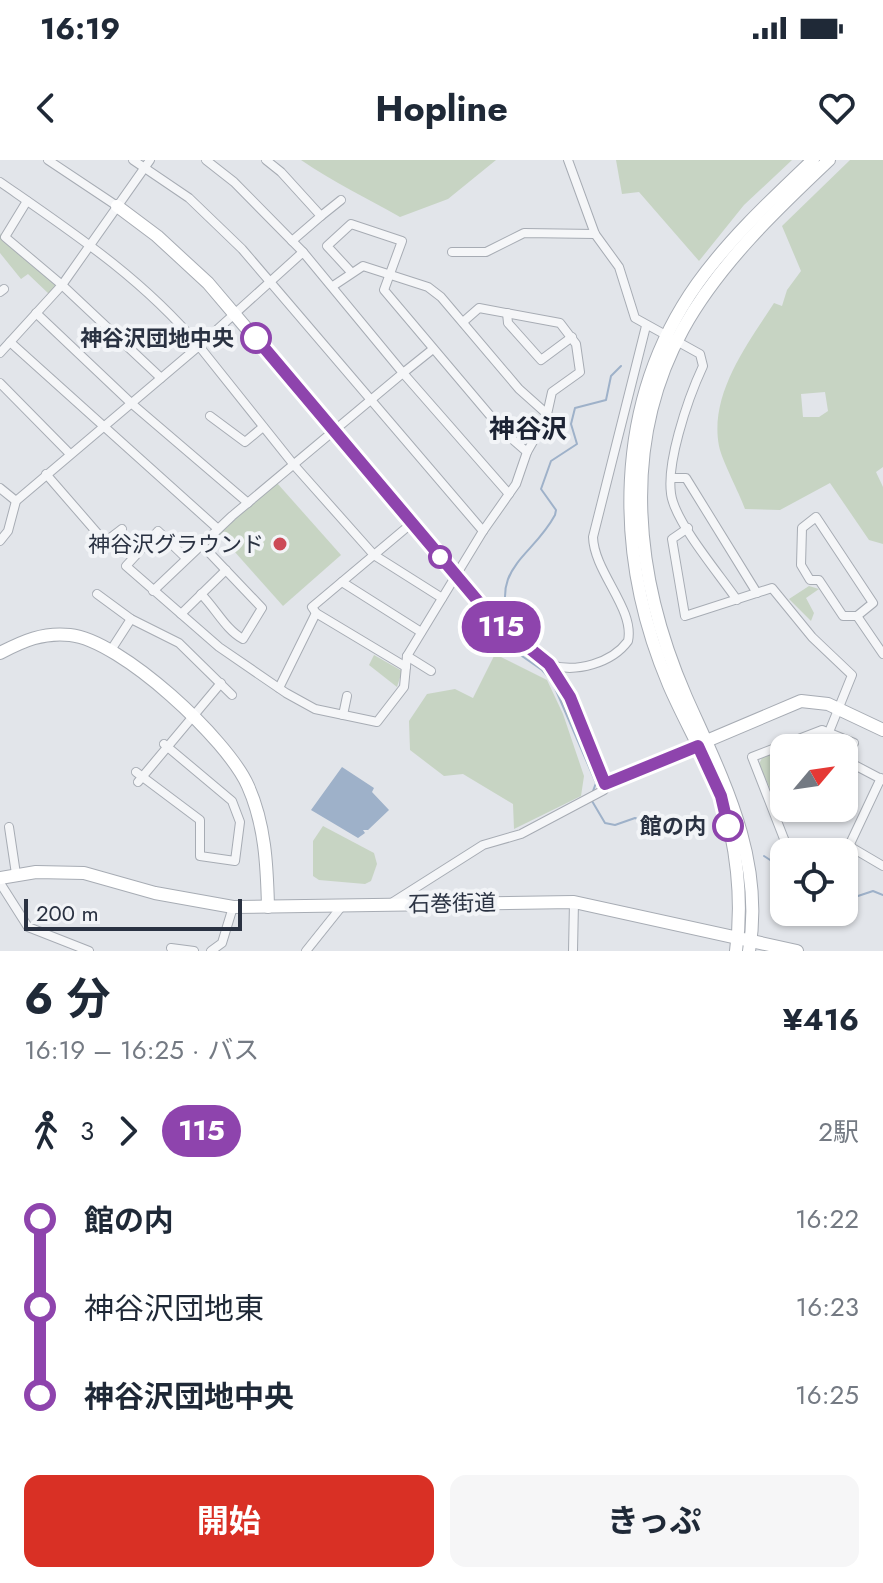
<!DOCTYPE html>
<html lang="ja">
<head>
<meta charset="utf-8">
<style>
	:root { --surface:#fff; --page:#f6f6f7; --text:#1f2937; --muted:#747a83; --accent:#d93025 }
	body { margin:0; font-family:Jost,"Noto Sans JP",sans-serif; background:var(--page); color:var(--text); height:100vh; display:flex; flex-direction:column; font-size:30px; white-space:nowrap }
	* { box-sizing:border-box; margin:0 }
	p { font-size:26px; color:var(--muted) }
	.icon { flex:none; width:44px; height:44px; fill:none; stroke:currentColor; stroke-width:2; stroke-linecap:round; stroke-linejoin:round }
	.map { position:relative; height:791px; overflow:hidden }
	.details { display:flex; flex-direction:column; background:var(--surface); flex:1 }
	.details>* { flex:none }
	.badge { padding:0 16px; border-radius:26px; font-size:28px; line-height:52px }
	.needle { width:52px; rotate:61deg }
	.tools { position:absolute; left:770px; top:574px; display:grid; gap:16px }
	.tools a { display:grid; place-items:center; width:88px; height:88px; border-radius:16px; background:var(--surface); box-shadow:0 2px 6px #0004; font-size:40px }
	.scale { position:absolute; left:24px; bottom:20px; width:218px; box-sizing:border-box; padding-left:8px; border:4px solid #2a3242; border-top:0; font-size:22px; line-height:28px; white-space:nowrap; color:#2a3242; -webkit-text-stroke:6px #f2f4f7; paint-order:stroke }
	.map>.badge { position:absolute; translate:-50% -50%; box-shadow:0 0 0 4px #fff }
	.legs { display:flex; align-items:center; gap:12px; height:88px; padding:0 24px; font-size:26px }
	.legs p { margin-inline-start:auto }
	.summary { display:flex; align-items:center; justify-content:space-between; height:136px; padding:0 24px }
	h1 { font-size:44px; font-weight:700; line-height:60px }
	.primary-button { display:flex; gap:16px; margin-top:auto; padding:16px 24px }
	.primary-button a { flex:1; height:92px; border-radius:16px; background:var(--accent); color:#fff; font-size:32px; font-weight:700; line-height:92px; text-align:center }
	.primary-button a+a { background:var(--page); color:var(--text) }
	ul { padding:0 24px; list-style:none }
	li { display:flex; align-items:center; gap:28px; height:88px; font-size:30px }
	li i { display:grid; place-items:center; width:12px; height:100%; margin:0 10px; background:currentColor }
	li i::after { content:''; width:20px; height:20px; margin:-10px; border:6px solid; border-radius:50%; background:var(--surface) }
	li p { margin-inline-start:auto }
	li:first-child i { background:linear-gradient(#0000 50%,currentColor 0) }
	li:last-child i { background:linear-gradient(currentColor 50%,#0000 0) }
	.status { display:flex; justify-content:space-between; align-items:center; height:56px; padding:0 40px; background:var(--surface); direction:ltr }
	.status svg { height:22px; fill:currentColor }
	header { display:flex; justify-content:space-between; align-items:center; height:104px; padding:0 24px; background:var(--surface); font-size:36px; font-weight:700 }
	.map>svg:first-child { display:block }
	.green { fill:#c7d4c3; fill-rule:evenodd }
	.water { fill:#9eb1c9 }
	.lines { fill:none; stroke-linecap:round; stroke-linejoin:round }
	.stream { stroke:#9eb1c9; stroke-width:2 }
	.street-casing { stroke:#a7acb4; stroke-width:10 }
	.secondary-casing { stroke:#a7acb4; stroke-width:14 }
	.street { stroke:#f5f6f8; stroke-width:8 }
	.secondary { stroke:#fff; stroke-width:12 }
	.line-1-casing { stroke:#fff; stroke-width:18 }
	.line-1 { stroke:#8e44ad; stroke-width:12 }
	.stop-1-dot { fill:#fff; stroke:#8e44ad; stroke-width:4 }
	.poi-dot { fill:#cc4a57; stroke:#f2f4f7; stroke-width:3 }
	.labels { text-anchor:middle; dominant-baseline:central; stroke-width:8; stroke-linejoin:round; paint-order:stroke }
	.stop-label { font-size:22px; font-weight:bold; fill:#2a3242; stroke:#f2f4f7; text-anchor:end }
	.poi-label { font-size:22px; fill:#2a3242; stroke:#f2f4f7; text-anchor:end }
	.street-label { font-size:22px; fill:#2a3242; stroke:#f2f4f7 }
	.quarter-label { font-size:26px; font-weight:bold; fill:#1c2333; stroke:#f2f4f7 }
</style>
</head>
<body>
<div class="status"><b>16:19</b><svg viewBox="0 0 49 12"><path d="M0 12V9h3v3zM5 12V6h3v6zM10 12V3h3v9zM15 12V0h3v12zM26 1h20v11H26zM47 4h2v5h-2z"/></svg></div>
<header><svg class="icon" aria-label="back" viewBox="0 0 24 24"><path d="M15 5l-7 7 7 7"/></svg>Hopline<svg class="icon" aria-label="heart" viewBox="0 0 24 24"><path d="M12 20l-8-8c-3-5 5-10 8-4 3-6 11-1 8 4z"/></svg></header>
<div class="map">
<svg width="883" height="791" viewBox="0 0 883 791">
	<rect width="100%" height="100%" fill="#e2e5ea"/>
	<g class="green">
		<path d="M301,0H496L448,39L400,57C367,38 333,22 301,0Z"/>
		<polygon points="616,0 792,0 744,45 699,101 639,32 622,34"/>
		<path d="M850,0H883V307L876,312L883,327V384L869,380L830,323L780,350L745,349C739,332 722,301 719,286C709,234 748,183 774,143L782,146L787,130L801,111L782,66ZM825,232L828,251L819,257H803L801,234Z"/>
		<polygon points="0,73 3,81 57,125 49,134 28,114 21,119 0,93"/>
		<polygon points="277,323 341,395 283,446 218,373"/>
		<polygon points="809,426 819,429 806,438 814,453 811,461 789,439"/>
		<polygon points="495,494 547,520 563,554 584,616 581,636 514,669 513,644 463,614 444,616 410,590 409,561 427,534 455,529 473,538"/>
		<polygon points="374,495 402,511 397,527 369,505"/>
		<polygon points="801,580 804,588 784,588 784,644 778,646 759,604 762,598"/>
		<polygon points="323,666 374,693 377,704 371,721 365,724 319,720 313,716 313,681"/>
	</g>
	<polygon class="water" points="342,607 374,628 372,632 389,650 368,670 363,670 365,673 358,678 311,650"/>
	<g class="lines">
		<g class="stream">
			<path d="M511,466C489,407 532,398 555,355L556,350L541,329L551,301L577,284L571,264L575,248L606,240L611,216L621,206"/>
			<polyline points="519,494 542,510 552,521 596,623 593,631"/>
			<polyline points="592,641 605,663 615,665 635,658 661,668 686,668"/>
			<polyline points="764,696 784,709"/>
			<polyline points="844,734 852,738 873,731 883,735"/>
		</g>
		<defs>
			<g id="street">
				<polyline points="48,0 117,46"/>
				<polyline points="133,0 189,38 242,89 483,371"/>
				<polyline points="206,0 234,22 303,92"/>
				<polyline points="266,0 281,12 321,56 341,40"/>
				<path d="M568,0L595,74L619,107L635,158L700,194L703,206C689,236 662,311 673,342C682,370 719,414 737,440"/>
				<path d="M0,22C72,72 142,118 199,186L16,341L8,371L0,381"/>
				<polyline points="27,41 5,77 62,125 161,218"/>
				<polyline points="292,81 321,56"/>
				<polyline points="452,92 486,92 524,73 595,74"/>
				<polyline points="351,112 327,86 351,64 402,81 384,130 504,272 527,292"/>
				<polyline points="333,126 363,106 428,127 441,137 519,229 547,254"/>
				<polyline points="0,132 4,129"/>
				<polyline points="36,153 131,243 248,343"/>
				<polyline points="507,153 508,163 541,200 572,177"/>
				<polyline points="10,182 218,369"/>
				<polyline points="433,189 403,213 303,92 199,186 294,305 374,395 442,438"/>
				<polyline points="0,193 62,125 150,0"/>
				<polyline points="0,223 70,294"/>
				<polyline points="210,256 245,282 263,267"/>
				<polyline points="46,314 105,382 122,369"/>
				<polyline points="672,318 686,318 757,433"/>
				<polyline points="0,328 16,341"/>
				<polygon points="816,357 873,443 857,456 843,456 819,420 810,420 801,405 802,368"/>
				<polyline points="688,368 672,379 685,456 772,428 812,477 852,515 829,572"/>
				<polyline points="186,398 158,371 126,406 219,487 286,533 315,549 377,562 404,527 407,496 483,371 516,324 527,292 546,259 552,232 580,212 576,184 560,163 479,148 463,162"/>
				<polyline points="342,422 421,472"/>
				<polyline points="153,431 232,356 403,213 509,334"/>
				<polyline points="97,434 131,459 179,483 232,535"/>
				<path d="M201,434C216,449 226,470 243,479L262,448L201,384"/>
				<polyline points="316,453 312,447 412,363"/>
				<polyline points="181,454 226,410"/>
				<polyline points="857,456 883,494"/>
				<polyline points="111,490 131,459"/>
				<polyline points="407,496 431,511"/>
				<path d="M551,505C576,513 612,503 628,481C635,449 594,412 593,377L646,166"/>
				<polyline points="279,528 316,453 406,507"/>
				<polyline points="343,555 347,536"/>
				<polyline points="845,600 883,620"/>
				<polyline points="136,612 200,660 200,696 235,701 240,662 232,641 164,584"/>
				<polyline points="881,618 849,686 883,706"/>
				<polyline points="138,622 221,523"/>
				<polyline points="9,667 16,714"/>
				<polyline points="786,692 786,684 752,597 822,570 854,583 844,602"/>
				<polyline points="0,723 28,767 89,791"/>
				<polyline points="390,744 483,685 521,674 604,630 605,624"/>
				<polyline points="171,788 194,791"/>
				<polyline points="211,791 222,783 233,747"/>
				<polyline points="306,791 342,746"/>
				<polyline points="573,791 574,742"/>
			</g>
			<g id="secondary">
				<polyline points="117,46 157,76 208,123 493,459 557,514 605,624 801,541 828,544 883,570"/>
				<path d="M0,493C23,481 43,472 70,475C121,480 228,580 248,626C265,664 267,705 268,747"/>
				<polyline points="0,718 36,712 84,713 155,733 233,747 574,742 797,791"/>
				<path d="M736,791C743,741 737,682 720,635C706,597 685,562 669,525C614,395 613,243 697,124C730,78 772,39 813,0"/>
				<path d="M749,791C765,698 722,618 686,537C635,420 619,285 683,169C719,104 776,50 829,0"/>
			</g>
		</defs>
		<use href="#street" class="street-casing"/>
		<use href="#secondary" class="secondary-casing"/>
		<use href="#street" class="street"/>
		<use href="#secondary" class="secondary"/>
	</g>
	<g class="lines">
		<defs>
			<polyline id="line-1" points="256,178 493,459 549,504 570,537 605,624 698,586 721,636 728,666"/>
		</defs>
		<use href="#line-1" class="line-1-casing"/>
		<use href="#line-1" class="line-1"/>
	</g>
	<g class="stop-1-dot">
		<circle cx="256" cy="178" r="14"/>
		<circle cx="440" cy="397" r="10"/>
		<circle cx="728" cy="666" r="14"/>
	</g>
	<circle class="poi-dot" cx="280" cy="384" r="8"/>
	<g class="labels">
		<g class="stop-label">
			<text x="234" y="178">神谷沢団地中央</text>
			<text x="706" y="666">館の内</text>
		</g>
		<g class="poi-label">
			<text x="264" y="384">神谷沢グラウンド</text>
		</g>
		<g class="street-label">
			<text transform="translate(452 743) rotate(-1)">石巻街道</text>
		</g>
		<g class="quarter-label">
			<text x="528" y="269">神谷沢</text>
		</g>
	</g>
</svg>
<div class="tools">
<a><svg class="needle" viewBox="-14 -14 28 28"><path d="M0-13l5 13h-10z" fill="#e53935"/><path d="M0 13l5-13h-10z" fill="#747a83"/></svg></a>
<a><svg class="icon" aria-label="locate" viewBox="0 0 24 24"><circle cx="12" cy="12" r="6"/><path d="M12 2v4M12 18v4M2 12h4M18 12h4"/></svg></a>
</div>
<div class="scale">200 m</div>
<b class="badge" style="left:501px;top:467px;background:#8e44ad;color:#fff">115</b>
</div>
<section class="details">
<div class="summary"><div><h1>6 分</h1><p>16:19 – 16:25 · バス</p></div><b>¥416</b></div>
<div class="legs"><svg class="icon" aria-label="walk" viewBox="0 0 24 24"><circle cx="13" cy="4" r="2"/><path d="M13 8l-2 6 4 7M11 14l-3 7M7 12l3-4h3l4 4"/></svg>3<svg class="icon" aria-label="forward" viewBox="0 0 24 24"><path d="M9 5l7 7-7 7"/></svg><b class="badge" style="background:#8e44ad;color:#fff">115</b><p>2駅</p></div>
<ul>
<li><i style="color:#8e44ad"></i><b>館の内</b><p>16:22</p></li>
<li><i style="color:#8e44ad"></i><span>神谷沢団地東</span><p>16:23</p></li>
<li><i style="color:#8e44ad"></i><b>神谷沢団地中央</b><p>16:25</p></li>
</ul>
<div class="primary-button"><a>開始</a><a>きっぷ</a></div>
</section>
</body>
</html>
